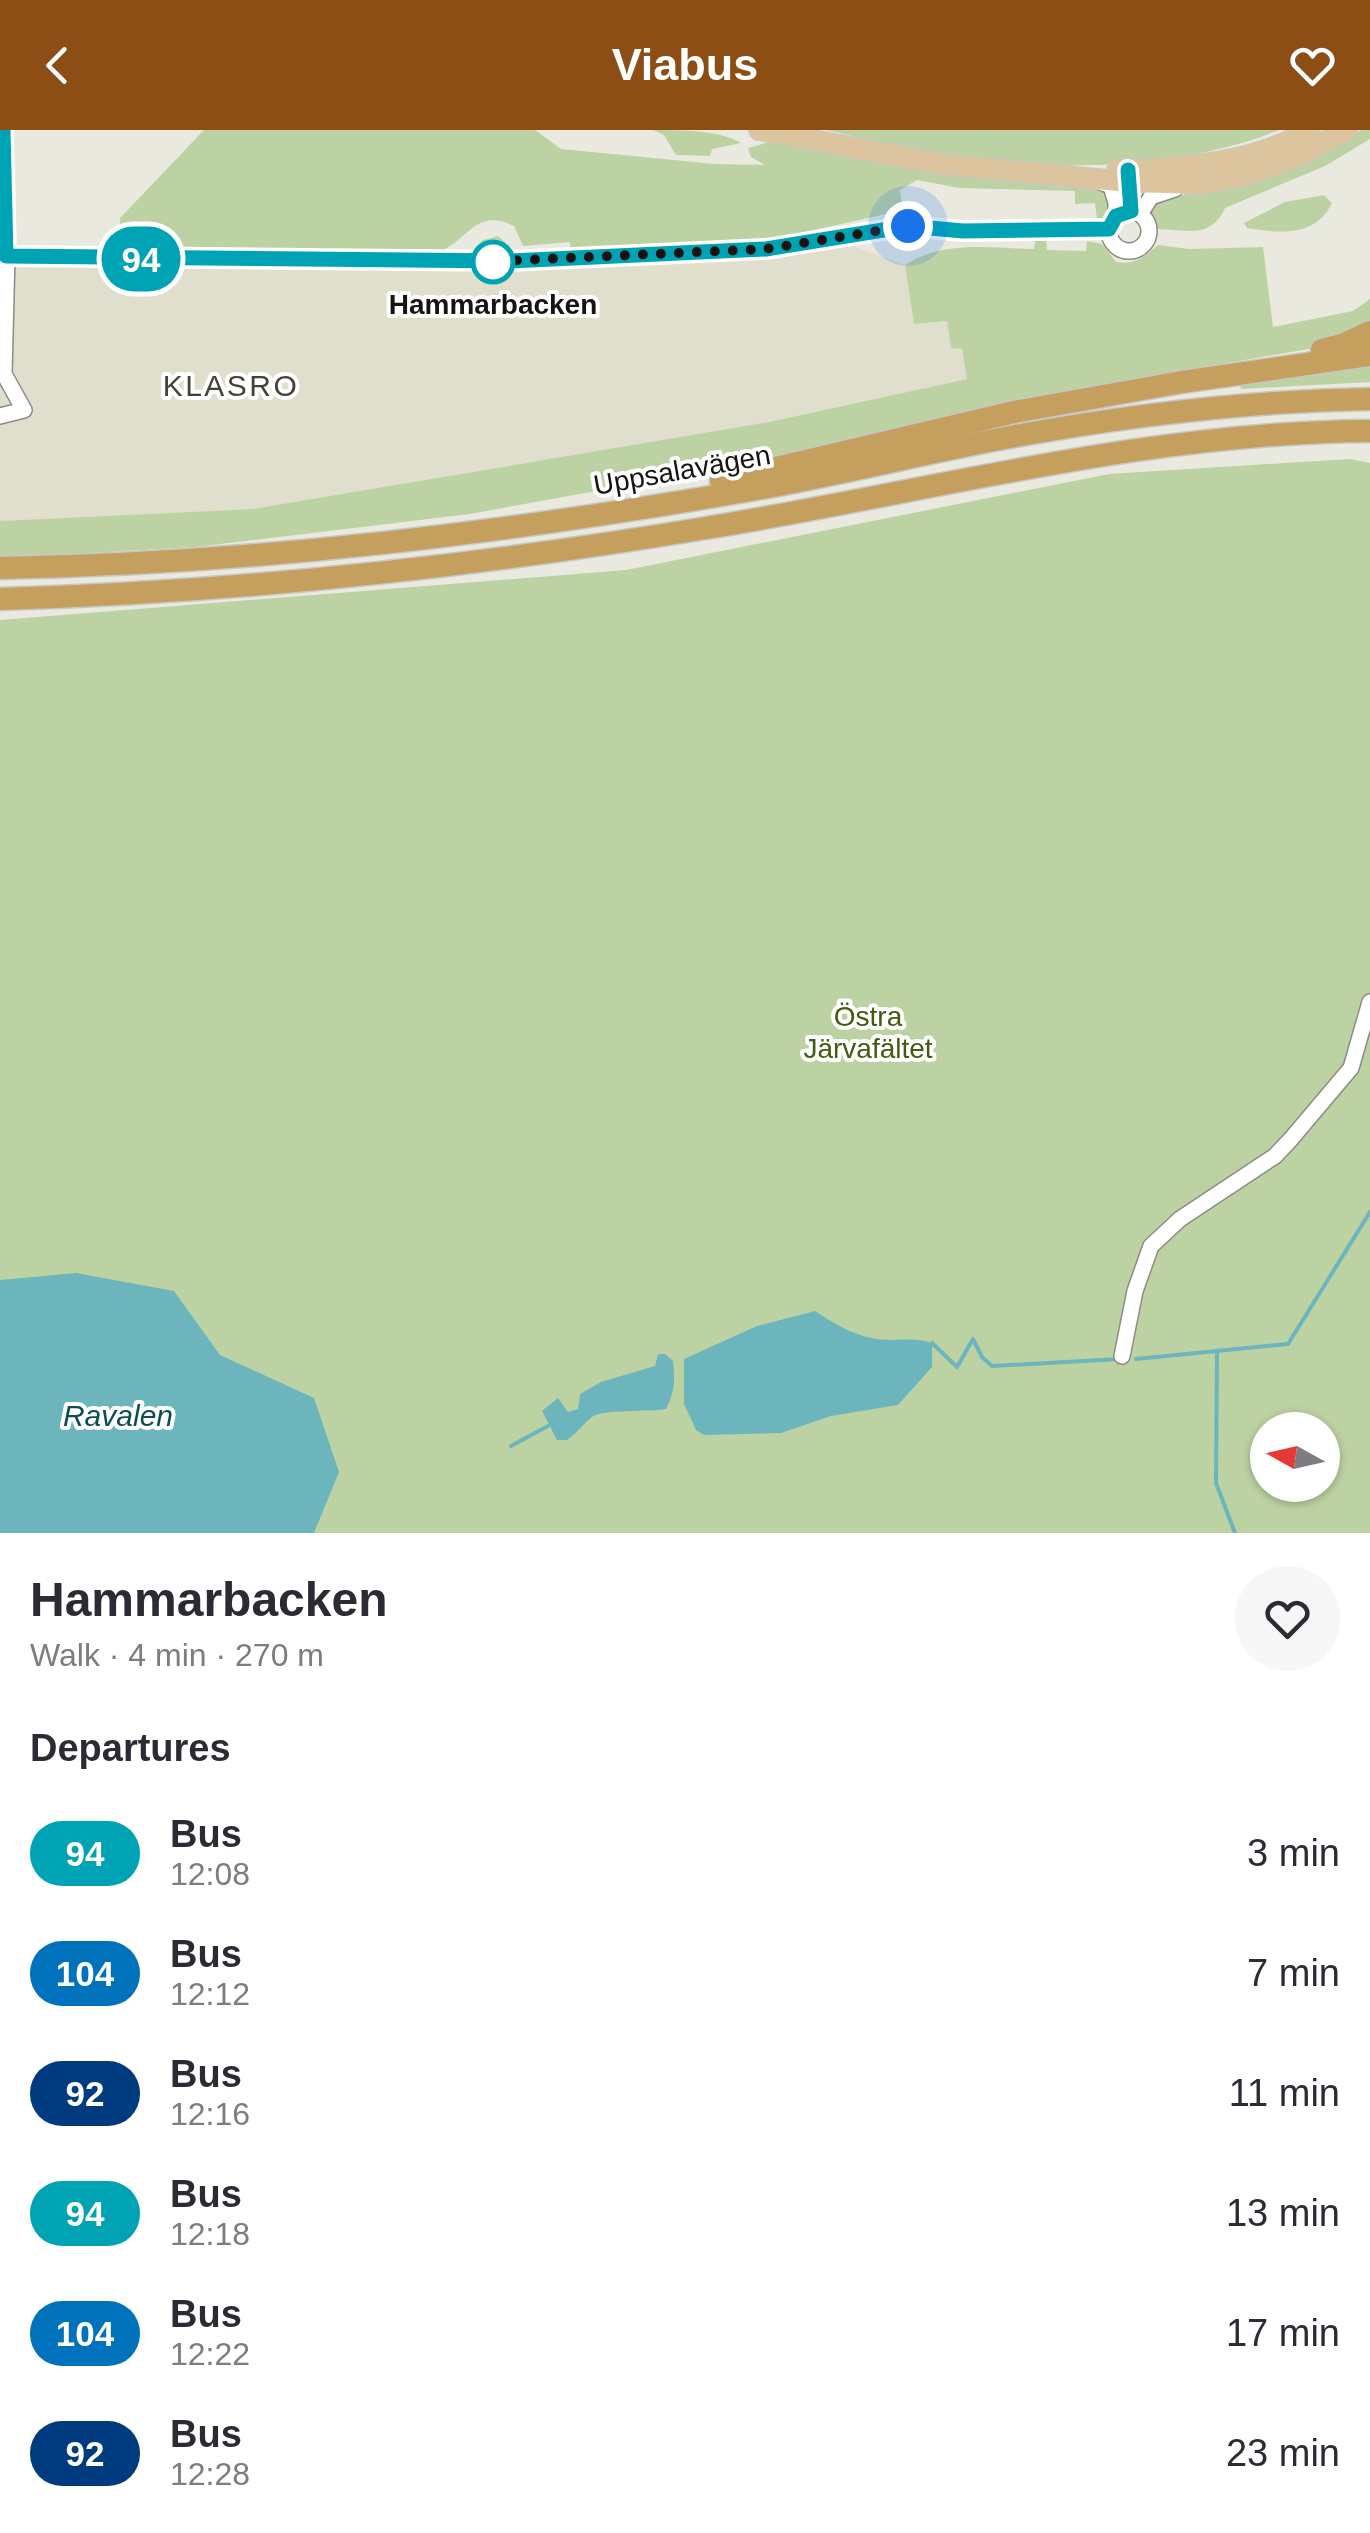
<!DOCTYPE html>
<html lang="en">
<head>
<meta charset="utf-8">
<style>
	:root { --surface:#fff; --page:#f7f7f7; --text:#2b2b33; --muted:#7c7c81; --accent:#8d4e15 }
	body { margin:0; font-family:Helvetica,sans-serif; background:var(--page); color:var(--text); height:100vh; display:flex; flex-direction:column; font-size:38px; white-space:nowrap }
	* { box-sizing:border-box; margin:0 }
	p { font-size:32px; color:var(--muted) }
	.icon { flex:none; width:55px; height:55px; fill:none; stroke:currentColor; stroke-width:2; stroke-linecap:round; stroke-linejoin:round }
	.map { position:relative; height:1403px; overflow:hidden }
	.details { display:flex; flex-direction:column; background:var(--surface); flex:1 }
	.details>* { flex:none }
	.badge { padding:0 20px; border-radius:32px; font-size:35px; line-height:65px }
	.needle { width:65px; rotate:278deg }
	.buttons { position:absolute; left:1250px; top:1282px; display:grid; gap:20px }
	.buttons a { display:grid; place-items:center; width:90px; height:90px; border-radius:50%; background:var(--surface); box-shadow:0 2px 8px #0004; font-size:50px }
	.you { position:absolute; width:50px; height:50px; margin:-25px; border:8px solid #fff; border-radius:50%; background:#1a73e8; box-shadow:0 0 0 15px #1a73e833 }
	.map>.badge { position:absolute; translate:-50% -50%; box-shadow:0 0 0 5px #fff }
	h2 { padding:0 30px; font-size:38px; line-height:90px }
	.round { display:grid; place-items:center; flex:none; width:105px; height:105px; border-radius:52px; background:var(--page) }
	.summary { display:flex; align-items:center; justify-content:space-between; height:170px; padding:0 30px }
	h1 { font-size:48px; font-weight:700; line-height:75px }
	ul { padding:0; list-style:none }
	li { display:flex; align-items:center; gap:30px; height:120px; padding:0 30px }
	li div { flex:1 }
	li b { display:block; font-size:38px }
	li em { font-style:normal }
	li .badge { min-width:110px; font-weight:700; text-align:center }
	header { display:flex; justify-content:space-between; align-items:center; height:130px; padding:0 30px; background:var(--accent); color:#fff; font-size:45px; font-weight:700 }
	.map>svg:first-child { display:block }
	.built { fill:#e0decd }
	.green { fill:#bdd2a3; fill-rule:evenodd }
	.water { fill:#6cb5bd }
	.lines { fill:none; stroke-linecap:round; stroke-linejoin:round }
	.stream { stroke:#6cb5bd; stroke-width:4 }
	.minor-casing { stroke:#8d8b83; stroke-width:18 }
	.major-casing { stroke:#c7c7c6; stroke-width:22 }
	.highway-casing { stroke:#c7c7c6; stroke-width:25 }
	.minor { stroke:#fff; stroke-width:15 }
	.major { stroke:#dcc59e; stroke-width:20 }
	.highway { stroke:#c49f5d; stroke-width:22 }
	.line-casing { stroke:#fff; stroke-width:22 }
	.line { stroke:#00a3b4; stroke-width:15 }
	.walk { stroke:#151411; stroke-width:10; stroke-dasharray:0 18 }
	.stop-dot { fill:#fff; stroke:#00a3b4; stroke-width:5 }
	.labels { text-anchor:middle; dominant-baseline:central; stroke-width:8; stroke-linejoin:round; paint-order:stroke }
	.stop-label { font-size:28px; font-weight:bold; fill:#151411; stroke:#fff }
	.street-label { font-size:28px; fill:#151411; stroke:#fff }
	.park-label { font-size:28px; fill:#415b0f; stroke:#fff }
	.neighbourhood-label { font-size:30px; letter-spacing:2.5px; fill:#44423b; stroke:#fff }
	.water-label { font-size:30px; font-style:italic; fill:#0a4d54; stroke:#fff }
</style>
</head>
<body>
<header><svg class="icon" aria-label="back" viewBox="0 0 24 24"><path d="M15 5l-7 7 7 7"/></svg>Viabus<svg class="icon" aria-label="heart" viewBox="0 0 24 24"><path d="M12 20l-8-8c-3-5 5-10 8-4 3-6 11-1 8 4z"/></svg></header>
<div class="map">
<svg width="1370" height="1403" viewBox="0 0 1370 1403">
	<rect width="100%" height="100%" fill="#eae9e0"/>
	<polygon class="built" points="853,116 905,135 914,194 947,191 951,218 962,218 967,249 769,292 253,379 0,391 0,133 414,140 663,135"/>
	<g class="green">
		<path d="M204,0H535L561,19L715,34L765,35L751,27L748,18L773,11L944,44L1012,52L1094,54L1110,65L1109,85L1103,92H1081L1097,89L1095,73L1075,74V61L959,58L917,50L900,60L902,76L895,82L755,113L571,121L570,112L523,116L514,96C473,76 467,115 435,123L120,115V88Z"/>
		<path d="M653,0C680,0 720,0 741,13L712,19L710,26L676,25L664,5Z"/>
		<path d="M826,0H1279C1185,38 1076,40 976,31C926,26 876,11 826,0Z"/>
		<path d="M1361,0H1370V9L1325,36L1225,78C1211,109 1188,100 1158,99L1149,88L1152,74C1177,62 1203,65 1229,57C1275,42 1320,24 1361,0Z"/>
		<path d="M1324,65L1332,73C1315,108 1279,103 1247,98L1244,93L1285,72Z"/>
		<polygon points="498,106 505,112 505,118 501,124 468,125 483,110"/>
		<path d="M1035,111H1046L1047,120L1086,121L1087,111L1102,114L1116,132C1136,135 1144,127 1158,115L1189,119L1263,117L1273,197L1353,181L1370,169V195L1314,218L1051,264L817,321L470,384L195,417L0,428V391L253,379L769,292L967,249L962,219L951,218L947,191L914,194L905,135C943,110 990,118 1034,119Z"/>
		<polygon points="1370,226 1370,252 1242,259 1232,249"/>
		<path d="M1350,329L1370,333V1403H0V490L626,440L1109,344ZM1268,1300H1322V1355H1268Z"/>
	</g>
	<g class="water">
		<polygon points="76,1143 174,1161 220,1225 314,1268 339,1342 314,1403 0,1403 0,1150"/>
		<path d="M815,1181C839,1197 862,1210 891,1210C907,1210 918,1208 932,1213V1237L898,1275L831,1286L781,1303L704,1305L696,1300L684,1274V1229L757,1196Z"/>
		<path d="M658,1224H665L673,1231C675,1250 675,1262 666,1279C648,1282 602,1279 592,1287C583,1294 577,1303 567,1310H557L542,1281L558,1268L568,1282L578,1279L580,1264L601,1252L655,1236Z"/>
	</g>
	<g class="lines">
		<g class="stream">
			<polyline points="932,1213 957,1237 973,1209 982,1227 992,1236 1120,1229"/>
			<polyline points="1217,1222 1216,1353 1235,1403"/>
			<polyline points="1136,1229 1288,1214 1370,1082"/>
			<polyline points="511,1316 548,1296"/>
		</g>
		<defs>
			<g id="minor">
				<polyline points="3,0 7,126 510,131 766,119 908,96 963,101 1109,99"/>
				<polyline points="1098,51 1111,56 1116,73 1116,86"/>
				<circle cx="1129" cy="101" r="20"/>
				<polyline points="1140,84 1151,67 1175,59"/>
				<polyline points="0,286 24,280 4,244 7,126"/>
				<polyline points="1122,1226 1135,1161 1151,1116 1180,1089 1275,1026 1291,1009 1351,938 1370,872"/>
			</g>
			<g id="major">
				<polyline points="759,0 941,34 1129,52 1202,54 1248,45 1301,25 1347,0"/>
				<path d="M1117,40C1182,38 1252,34 1310,0"/>
			</g>
			<g id="highway">
				<polyline points="1322,220 1342,215 1370,202"/>
				<polyline points="721,351 1014,282 1182,252 1370,225"/>
				<path d="M0,438C256,433 498,404 751,360C837,345 923,323 1010,307C1129,285 1249,271 1370,269"/>
				<path d="M0,469C237,462 472,437 706,398C927,362 1145,302 1370,301"/>
			</g>
		</defs>
		<use href="#minor" class="minor-casing"/>
		<use href="#major" class="major-casing"/>
		<use href="#highway" class="highway-casing"/>
		<use href="#minor" class="minor"/>
		<use href="#major" class="major"/>
		<use href="#highway" class="highway"/>
	</g>
	<g class="lines">
		<defs>
			<polyline id="line" points="3,0 6,126 510,131 766,119 908,96 963,101 1109,99 1116,86 1131,81 1128,40"/>
		</defs>
		<use href="#line" class="line-casing"/>
		<use href="#line" class="line"/>
		<polyline class="walk" points="493,132 478,132 766,119 908,96"/>
	</g>
	<circle class="stop-dot" cx="493" cy="132" r="20"/>
	<g class="labels">
		<g class="stop-label">
			<text x="493" y="174">Hammarbacken</text>
		</g>
		<g class="street-label">
			<text transform="translate(682 340) rotate(-10)">Uppsalavägen</text>
		</g>
		<g class="park-label">
			<text x="868" y="886">Östra<tspan x="868" dy="32">Järvafältet</tspan></text>
		</g>
		<g class="neighbourhood-label">
			<text x="231" y="255">KLASRO</text>
		</g>
		<g class="water-label">
			<text x="118" y="1285">Ravalen</text>
		</g>
	</g>
</svg>
<div class="buttons">
<a><svg class="needle" viewBox="-14 -14 28 28"><path d="M0-13l5 13h-10z" fill="#e53935"/><path d="M0 13l5-13h-10z" fill="#7c7c81"/></svg></a>
</div>
<div class="you" style="left:908px;top:96px"></div>
<b class="badge" style="left:141px;top:129px;background:#00a3b4;color:#fff">94</b>
</div>
<section class="details">
<div class="summary"><div><h1>Hammarbacken</h1><p>Walk · 4 min · 270 m</p></div><a class="round"><svg class="icon" aria-label="heart" viewBox="0 0 24 24"><path d="M12 20l-8-8c-3-5 5-10 8-4 3-6 11-1 8 4z"/></svg></a></div>
<h2>Departures</h2>
<ul>
<li><span class="badge" style="background:#00a3b4;color:#fff">94</span><div><b>Bus</b><p>12:08</p></div><em>3 min</em></li>
<li><span class="badge" style="background:#0072bc;color:#fff">104</span><div><b>Bus</b><p>12:12</p></div><em>7 min</em></li>
<li><span class="badge" style="background:#003b80;color:#fff">92</span><div><b>Bus</b><p>12:16</p></div><em>11 min</em></li>
<li><span class="badge" style="background:#00a3b4;color:#fff">94</span><div><b>Bus</b><p>12:18</p></div><em>13 min</em></li>
<li><span class="badge" style="background:#0072bc;color:#fff">104</span><div><b>Bus</b><p>12:22</p></div><em>17 min</em></li>
<li><span class="badge" style="background:#003b80;color:#fff">92</span><div><b>Bus</b><p>12:28</p></div><em>23 min</em></li>
</ul>
</section>
</body>
</html>
